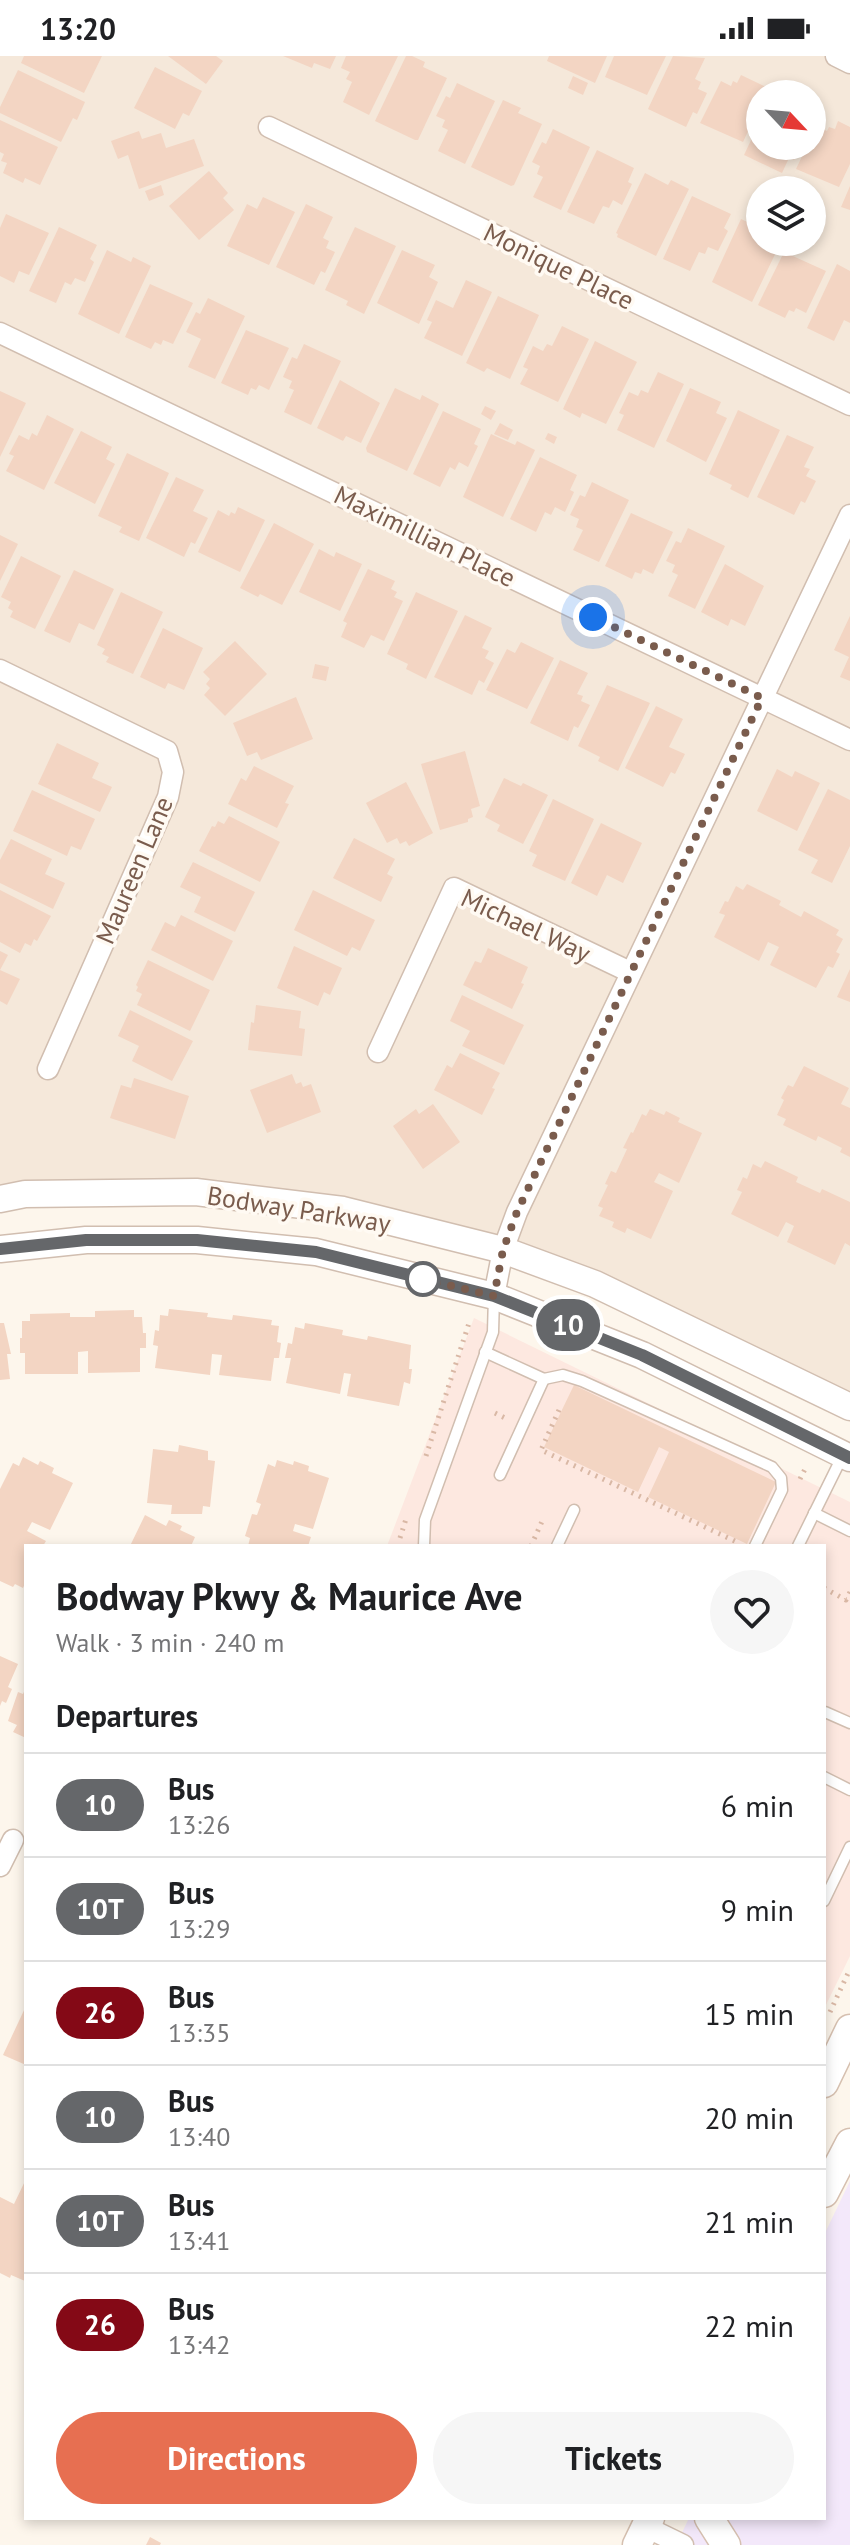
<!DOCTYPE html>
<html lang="en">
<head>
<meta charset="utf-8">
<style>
	:root { --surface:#fff; --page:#f6f6f6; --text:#202124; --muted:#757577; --line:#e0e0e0; --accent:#e76f51 }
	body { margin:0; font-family:"PT Sans",sans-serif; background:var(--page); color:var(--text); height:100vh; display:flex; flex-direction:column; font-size:30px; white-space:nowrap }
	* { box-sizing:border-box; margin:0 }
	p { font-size:26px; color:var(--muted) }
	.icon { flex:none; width:44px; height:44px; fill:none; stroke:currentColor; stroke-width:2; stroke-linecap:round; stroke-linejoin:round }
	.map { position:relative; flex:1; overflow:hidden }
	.side { position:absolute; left:24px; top:1488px; width:802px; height:976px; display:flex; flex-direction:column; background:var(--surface); border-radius:0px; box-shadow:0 4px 12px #0003 }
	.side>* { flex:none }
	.badge { padding:0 16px; border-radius:26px; font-size:28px; line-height:52px }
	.needle { width:52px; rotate:116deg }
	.fabs { position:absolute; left:746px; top:24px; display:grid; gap:16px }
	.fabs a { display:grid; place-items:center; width:80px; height:80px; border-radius:50%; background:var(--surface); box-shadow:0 4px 12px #0003; font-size:40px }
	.you { position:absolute; width:40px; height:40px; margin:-20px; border:6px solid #fff; border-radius:50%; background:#1a73e8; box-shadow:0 0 0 12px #1a73e833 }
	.map>.badge { position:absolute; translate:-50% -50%; box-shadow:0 0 0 4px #fff }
	h2 { padding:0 32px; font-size:30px; line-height:72px }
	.round { display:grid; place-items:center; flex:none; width:84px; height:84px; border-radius:42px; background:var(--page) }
	.overview { display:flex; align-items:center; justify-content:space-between; height:136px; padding:0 32px }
	h1 { font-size:38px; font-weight:800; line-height:60px }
	.cta { display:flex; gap:16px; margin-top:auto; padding:16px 32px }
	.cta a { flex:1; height:92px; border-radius:48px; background:var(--accent); color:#fff; font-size:32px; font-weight:800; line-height:92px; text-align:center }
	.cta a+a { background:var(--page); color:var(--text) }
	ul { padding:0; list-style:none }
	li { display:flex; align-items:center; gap:24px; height:104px; padding:0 32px; border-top:2px solid var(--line) }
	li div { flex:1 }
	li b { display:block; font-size:30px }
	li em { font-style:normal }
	li .badge { min-width:88px; font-weight:700; text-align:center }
	.status { display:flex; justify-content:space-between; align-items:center; height:56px; padding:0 40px; background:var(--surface); direction:ltr }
	.status svg { height:22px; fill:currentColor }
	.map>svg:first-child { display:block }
	.residential { fill:#f5e8da; fill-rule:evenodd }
	.commercial { fill:#fde8e0 }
	.education { fill:#f3e8fa }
	.building { fill:#f3d5c3 }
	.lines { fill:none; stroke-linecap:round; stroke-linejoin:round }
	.service-casing { stroke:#d1beb0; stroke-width:13 }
	.minor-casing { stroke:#d1beb0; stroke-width:23 }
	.tertiary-casing { stroke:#d1beb0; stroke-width:29 }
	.secondary-casing { stroke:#d6c0b0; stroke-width:31 }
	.path { stroke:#d9b8a5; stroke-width:5; stroke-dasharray:2 6; stroke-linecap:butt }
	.service { stroke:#fff; stroke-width:10 }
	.minor { stroke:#fff; stroke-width:20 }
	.tertiary { stroke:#fff; stroke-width:26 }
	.secondary { stroke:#fff; stroke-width:28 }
	.line-casing { stroke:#fff; stroke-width:18 }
	.line { stroke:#65676a; stroke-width:12 }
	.walk { stroke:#7a5c4d; stroke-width:8; stroke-dasharray:0 14.4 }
	.stop-dot { fill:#fff; stroke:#65676a; stroke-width:4 }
	.labels { text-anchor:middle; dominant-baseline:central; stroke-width:7; stroke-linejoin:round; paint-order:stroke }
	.street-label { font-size:26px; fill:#7a5c4d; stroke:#fffaf3 }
</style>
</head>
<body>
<div class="status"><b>13:20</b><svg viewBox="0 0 49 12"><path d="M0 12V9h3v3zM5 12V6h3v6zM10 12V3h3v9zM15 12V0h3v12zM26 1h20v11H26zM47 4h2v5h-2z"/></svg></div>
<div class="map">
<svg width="850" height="2489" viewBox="0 0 850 2489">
	<rect width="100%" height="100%" fill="#fdf6ec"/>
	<path class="residential" d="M0,0H850V1351L503,1194L195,1136L0,1143ZM760,38H812V90H760ZM760,134H812V186H760Z"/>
	<polygon class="commercial" points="474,1262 850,1446 850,1900 824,1953 824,1490 387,1490"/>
	<polygon class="education" points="850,2125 850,2489 676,2489 689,2462 824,2462 824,2179"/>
	<g class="building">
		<polygon points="24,0 102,0 84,37 21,7"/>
		<polygon points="168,0 216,0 223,5 206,28"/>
		<polygon points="283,0 336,0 330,13 314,7 312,12"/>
		<polygon points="346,0 398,0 369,59 343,46 352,26 346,23 350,16 341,12"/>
		<polygon points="406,0 412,0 425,6 423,11 447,22 418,84 415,84 375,65"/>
		<polygon points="549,0 607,0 595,27 547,5"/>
		<polygon points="614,0 666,0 647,39 605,21"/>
		<polygon points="673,0 705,2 695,23 701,26 698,33 707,37 697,58 693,56 686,71 648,53"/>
		<polygon points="155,11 202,35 189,60 183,57 175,73 134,52"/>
		<polygon points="18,14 85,46 77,64 73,62 61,86 0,57 0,51"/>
		<polygon points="741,19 768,32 766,38 760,38 760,50 743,86 700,67 721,25 731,30 733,25 737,27"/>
		<polygon points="573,20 588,27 583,39 568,32"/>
		<polygon points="457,27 495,45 465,108 438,95 448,74 442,71 445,64 436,60 446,40 450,42"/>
		<polygon points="503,44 521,52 518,57 542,68 514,129 511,130 471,111"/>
		<polygon points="0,64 58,91 40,129 25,122 23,127 3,117 7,107 1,105 4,98 0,96"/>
		<polygon points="760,65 760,90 800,90 794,104 789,102 782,117 744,99"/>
		<polygon points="838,65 850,71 850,108 839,131 796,113 807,90 812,90 812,80 817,70 827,75 829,71 835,73"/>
		<polygon points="553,73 590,91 561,154 533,141 543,121 537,118 540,110 532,106 542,86 546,88"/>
		<polygon points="139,75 142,83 161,77 166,92 194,83 204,110 139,133 128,99 118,103 111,85"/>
		<polygon points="597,94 634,112 628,126 632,128 622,149 613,144 609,152 603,150 594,168 567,156"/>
		<polygon points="209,115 228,137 223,142 234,154 199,184 169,150"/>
		<polygon points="645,117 668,129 671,124 689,133 656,200 617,181 618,178 616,177"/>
		<polygon points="161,129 164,139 149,145 145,135"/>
		<polygon points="850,130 850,154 841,151"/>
		<polygon points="692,140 731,158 724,172 728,175 718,195 708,191 705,198 699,196 690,215 663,203"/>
		<polygon points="263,141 295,156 269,209 227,190 247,148 257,153"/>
		<polygon points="306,148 333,161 323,182 329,185 326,192 335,196 325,217 321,215 314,229 276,211"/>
		<polygon points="6,158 49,177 29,219 19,215 14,227 0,220 0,172"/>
		<polygon points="741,163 760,172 760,186 781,186 752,246 712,226"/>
		<polygon points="59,171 97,189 90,203 94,206 85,226 75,222 71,229 65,226 56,247 29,235"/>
		<polygon points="355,171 396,190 364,258 346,249 348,245 325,234"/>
		<polygon points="107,194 131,206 133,201 151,210 119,278 78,258"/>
		<polygon points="402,194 435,209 429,221 438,226 419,268 377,247"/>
		<polygon points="784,196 826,215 806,257 796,252 794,256 789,254 785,262 758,249"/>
		<polygon points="837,208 850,215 850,267 844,264 834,285 807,272"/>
		<polygon points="466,224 492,236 462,300 424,282 432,266 427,264 436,244 453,252"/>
		<polygon points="150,228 193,247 173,288 163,284 161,289 155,286 151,293 125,281"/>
		<polygon points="498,240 539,259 510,323 487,312 484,316 466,307"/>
		<polygon points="208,242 245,260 215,323 188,311 201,283 186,276 196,256 200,258"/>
		<polygon points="562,270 589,283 558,346 520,328 528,313 523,311 533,290 543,295 547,288 552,290"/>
		<polygon points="246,274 289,292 269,334 259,329 256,334 251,332 248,339 221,327"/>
		<polygon points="595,285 637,306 606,368 582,357 580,362 563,353"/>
		<polygon points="304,288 341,305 311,369 284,356 294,334 289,332 292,325 283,321 292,301 297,303"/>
		<polygon points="658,316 684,328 654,392 617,374 624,359 619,357 629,336 638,340 641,334 648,337"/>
		<polygon points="340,324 380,347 361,387 346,380 343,385 317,372"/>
		<polygon points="395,332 420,344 422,339 439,348 407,415 367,396 366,392"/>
		<polygon points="690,332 721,346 716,357 727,362 706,406 666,385"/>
		<polygon points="0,335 26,347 0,401"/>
		<polygon points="485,350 496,355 491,364 481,358"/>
		<polygon points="738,354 780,374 748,442 730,433 732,429 709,418"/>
		<polygon points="443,355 481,373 474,388 478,390 468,411 459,406 455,414 450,411 440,431 413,418"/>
		<polygon points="47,359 74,373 44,434 6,415 14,400 9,398 19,379 29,384 32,377 37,380"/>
		<polygon points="500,367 513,374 508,384 494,378"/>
		<polygon points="81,375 112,391 106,403 115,408 95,448 54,427"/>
		<polygon points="548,377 557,381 554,388 545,383"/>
		<polygon points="491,378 515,389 517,385 535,394 503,461 463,441"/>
		<polygon points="787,379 814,391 804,411 810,413 806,420 816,425 805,447 801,445 794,459 757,441"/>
		<polygon points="127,397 169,417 139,485 119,476 122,471 98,460"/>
		<polygon points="540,401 577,419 570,434 574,436 565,456 555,451 551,459 545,456 536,476 510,463"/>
		<polygon points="176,421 204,434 193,455 208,462 195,488 191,486 184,501 146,482"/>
		<polygon points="592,426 629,444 599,506 573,494 583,474 576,471 579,463 570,459 580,439 585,441"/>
		<polygon points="238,451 265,464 240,516 198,496 218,454 229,460 231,456 235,458"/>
		<polygon points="631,457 673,476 653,518 643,513 641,518 635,516 632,523 605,510"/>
		<polygon points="274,467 314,488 282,549 260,538 258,541 240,532"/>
		<polygon points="688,472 725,490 695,553 668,540 678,519 672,516 675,509 666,505 676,485 681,487"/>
		<polygon points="0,479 18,488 0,525"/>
		<polygon points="319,493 334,501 336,496 362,508 340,555 299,536"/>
		<polygon points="21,500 61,520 35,573 10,561 13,555 8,552 11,546 1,541"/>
		<polygon points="725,508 764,530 745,570 731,563 728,570 701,556"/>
		<polygon points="368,513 395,525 391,533 397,536 394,541 403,545 384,585 371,579 364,592 341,581 347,567 343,565"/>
		<polygon points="74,514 114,533 94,574 79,567 70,587 44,575"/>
		<polygon points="121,536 163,556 133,618 106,606 109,601 102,598 105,593 97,589"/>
		<polygon points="416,536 458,555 426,623 406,613 408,608 387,598"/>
		<polygon points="465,559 492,572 482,592 489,595 485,602 494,607 484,627 479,624 472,639 434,621"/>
		<polygon points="850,560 850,625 840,621 849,601 834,594"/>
		<polygon points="163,572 203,592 184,634 168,627 165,633 140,621"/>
		<polygon points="235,585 267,618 225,660 204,639 210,632 206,628 210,623 203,616"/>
		<polygon points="521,586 554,602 527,653 486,634 507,593 515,597"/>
		<polygon points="560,604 588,617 577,638 583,640 581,645 590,649 578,672 574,670 568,685 530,667"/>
		<polygon points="315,608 329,611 326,625 312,622"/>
		<polygon points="607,629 650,647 618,715 598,705 600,701 578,690"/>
		<polygon points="296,641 313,683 261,704 257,696 247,700 233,667"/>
		<polygon points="656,650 683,663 669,691 685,698 675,718 671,716 663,731 625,712"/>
		<polygon points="57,687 99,707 92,722 112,731 100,756 38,728"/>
		<polygon points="465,695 480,750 471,753 473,761 468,763 468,766 440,774 421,708"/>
		<polygon points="254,710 294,730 285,747 289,748 277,772 228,748 241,722 246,725"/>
		<polygon points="777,713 792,721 795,715 820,727 797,775 757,755"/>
		<polygon points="504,722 521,730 523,727 548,739 523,788 497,775 500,769 485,761"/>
		<polygon points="406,726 433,777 409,790 406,785 400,788 397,782 387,787 366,747"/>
		<polygon points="828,733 850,744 850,790 832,827 811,817 818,804 798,794"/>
		<polygon points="32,734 95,763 81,794 71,790 67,800 13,775"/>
		<polygon points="553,743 594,763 565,825 532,810 537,799 529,795"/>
		<polygon points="229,760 280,786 260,826 199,795 212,770 215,771 218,765 224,768"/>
		<polygon points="601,767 642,787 623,827 607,819 597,840 571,827"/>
		<polygon points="354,782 395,803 387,818 393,821 381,846 333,822"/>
		<polygon points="11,783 52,803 45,818 65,827 53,853 0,827 0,804"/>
		<polygon points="193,806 255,836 235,876 194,856 201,841 180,831"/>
		<polygon points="747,828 781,845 779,849 801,861 804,855 839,874 836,879 843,883 836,896 840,898 833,912 828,910 816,932 770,909 779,891 768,886 759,905 714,881 725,859 719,857 725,845 728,846 736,830 743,834"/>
		<polygon points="0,834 51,860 37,885 34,883 31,890 25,887 20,897 0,886"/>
		<polygon points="313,834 375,864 360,895 352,891 347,900 294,874"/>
		<polygon points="181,859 233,885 213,925 151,894 165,866 175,871"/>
		<polygon points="294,890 342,912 330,939 324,936 318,950 277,932"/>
		<polygon points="488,892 528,911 521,927 524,928 512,953 463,929 475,905 481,907"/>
		<polygon points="0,895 8,899 0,914 20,923 7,949 0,945"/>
		<polygon points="148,904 210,934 190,975 137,949 142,938 136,935 138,931 136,929"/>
		<polygon points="850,913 850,946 837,941"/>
		<polygon points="462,939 524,969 504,1009 462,990 470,975 450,965"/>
		<polygon points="256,949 301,955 299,972 305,973 302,1000 248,994 251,966 254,967"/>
		<polygon points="130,954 193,985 172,1025 132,1005 139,990 118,980"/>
		<polygon points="460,997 500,1017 492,1032 495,1033 482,1059 434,1034 447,1009 452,1012"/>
		<polygon points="804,1010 849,1032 841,1048 850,1052 850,1101 840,1096 842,1092 818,1080 816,1085 783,1069 786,1063 777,1059 784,1044 781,1042 788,1029 793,1031"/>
		<polygon points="292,1018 296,1028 301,1026 303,1031 311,1028 321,1056 267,1077 250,1034"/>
		<polygon points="134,1022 189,1040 175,1083 110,1062 121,1029 131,1032"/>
		<polygon points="433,1048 460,1086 423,1113 393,1070 416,1053 419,1058"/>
		<polygon points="650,1053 664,1059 666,1055 680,1062 678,1066 702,1077 679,1127 659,1117 654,1126 673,1135 651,1183 627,1172 625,1177 612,1171 614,1166 599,1160 603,1152 598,1150 608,1129 605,1128 611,1115 616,1117 627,1093 623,1092 631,1076 633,1077 642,1058 646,1060"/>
		<polygon points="765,1105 798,1121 796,1126 820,1137 822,1133 850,1146 850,1190 845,1187 835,1209 787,1186 794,1170 786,1166 778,1181 731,1158 742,1136 737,1134 743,1121 747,1123 753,1108 761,1112"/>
		<polygon points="169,1253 208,1257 207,1261 232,1264 233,1259 272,1264 271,1269 279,1270 277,1286 281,1287 279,1302 274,1302 271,1325 219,1319 222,1299 212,1298 210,1319 155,1312 158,1290 153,1289 155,1274 159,1275 160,1259 168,1260"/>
		<polygon points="134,1254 134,1261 142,1261 143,1277 146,1277 146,1292 140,1292 140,1316 88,1317 88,1295 78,1296 78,1318 25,1318 25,1297 20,1297 20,1282 22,1282 22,1265 30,1265 30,1258 70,1257 70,1261 95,1261 95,1255"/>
		<polygon points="0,1267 4,1267 11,1298 7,1298 10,1323 0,1324"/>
		<polygon points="305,1267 343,1274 342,1279 367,1284 368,1280 411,1289 409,1313 412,1313 410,1328 404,1326 399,1350 347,1340 351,1318 344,1317 340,1338 286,1327 291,1302 285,1302 288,1287 292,1288 295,1271 304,1273"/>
		<polygon points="574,1329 776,1426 747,1488 648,1441 669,1396 659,1391 638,1436 544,1391"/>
		<polygon points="179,1389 208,1395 208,1404 215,1405 210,1451 203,1450 202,1458 171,1458 172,1449 147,1447 153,1393 178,1396"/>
		<polygon points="23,1401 38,1409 40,1405 54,1412 52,1417 73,1427 50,1474 32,1466 27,1475 46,1485 43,1490 26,1490 26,1525 23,1532 15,1528 13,1531 0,1525 0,1433 13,1407 19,1410"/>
		<polygon points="277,1404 293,1409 294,1405 309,1410 308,1415 329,1422 313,1473 295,1468 293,1475 311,1481 308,1490 248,1490 250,1482 245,1480 252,1458 257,1459 261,1448 256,1446 268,1408 275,1411"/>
		<polygon points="145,1459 166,1470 169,1464 182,1470 180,1474 195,1481 191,1490 130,1490"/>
		<polygon points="0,1600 18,1608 8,1631 12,1633 6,1647 2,1645 0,1650"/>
		<polygon points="26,1631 26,1682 13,1676 17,1669 8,1665 18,1636 23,1638"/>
		<polygon points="26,1950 26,2009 3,1999"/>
		<polygon points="26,2123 26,2223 25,2225 11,2219 10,2222 0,2217 0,2141 14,2148"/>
		<polygon points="150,2481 161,2487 160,2489 146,2489"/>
	</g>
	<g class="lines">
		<defs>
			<g id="service">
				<polyline points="485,1296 544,1323 500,1419"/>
				<polyline points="544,1323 563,1319 582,1325 772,1411 781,1422 782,1434 755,1490"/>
				<polyline points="814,1457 850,1475"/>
				<polyline points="424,1490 425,1464 493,1276 494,1240"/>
				<polyline points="557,1490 574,1454"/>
				<polyline points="798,1490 843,1399"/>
				<polyline points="825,1656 850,1667"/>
				<polyline points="824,1721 850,1734"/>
				<polyline points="824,1845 850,1791"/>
			</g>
			<g id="minor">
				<polyline points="836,0 850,7"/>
				<polyline points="269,71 850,349"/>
				<polyline points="0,277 850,684"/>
				<polyline points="0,614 167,695 173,716 168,741 48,1013"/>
				<polyline points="378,996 454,832 630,916"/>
				<polyline points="494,1240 503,1194 517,1156 850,459"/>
				<polyline points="0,1810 13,1784"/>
				<polyline points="646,2471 683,2489"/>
			</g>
			<g id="tertiary">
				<polyline points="0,1143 25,1138 196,1136 343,1154 503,1194 595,1228 850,1351"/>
				<polyline points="0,1193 86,1184 197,1184 316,1196 494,1240 642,1299 850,1402"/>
			</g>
			<g id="secondary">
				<polyline points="824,2027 850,1973"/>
				<polyline points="824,2137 850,2087"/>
				<polyline points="709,2462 726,2489"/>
				<polyline points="637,2489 650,2462"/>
			</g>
		</defs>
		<use href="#service" class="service-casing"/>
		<use href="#minor" class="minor-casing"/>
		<use href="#tertiary" class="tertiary-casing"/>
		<use href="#secondary" class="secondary-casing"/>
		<g class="path">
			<polyline points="559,1354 541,1394 739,1487"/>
			<polyline points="495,1357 509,1364"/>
			<polyline points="426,1400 470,1264"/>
			<polyline points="800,1423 805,1413"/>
			<polyline points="400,1490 400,1482 406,1463"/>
			<polyline points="531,1490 544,1461"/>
			<polyline points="824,1532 846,1544 850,1536"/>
			<polyline points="830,1956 850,1913"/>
		</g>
		<use href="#service" class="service"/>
		<use href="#minor" class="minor"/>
		<use href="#tertiary" class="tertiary"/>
		<use href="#secondary" class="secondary"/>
	</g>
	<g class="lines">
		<defs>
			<polyline id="line" points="0,1193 86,1184 197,1184 316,1196 494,1240 642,1299 850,1402"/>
		</defs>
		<use href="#line" class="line-casing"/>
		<use href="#line" class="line"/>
		<polyline class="walk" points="423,1223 494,1240 503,1194 517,1156 762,642 593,561"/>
	</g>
	<circle class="stop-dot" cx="423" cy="1223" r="16"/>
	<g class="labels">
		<g class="street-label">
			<text transform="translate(559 210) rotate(26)">Monique Place</text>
			<text transform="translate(425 480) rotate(26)">Maximillian Place</text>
			<text transform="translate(134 814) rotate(-67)">Maureen Lane</text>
			<text transform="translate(526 869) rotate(25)">Michael Way</text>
			<text transform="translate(299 1153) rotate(9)">Bodway Parkway</text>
		</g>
	</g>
</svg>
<div class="fabs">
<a><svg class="needle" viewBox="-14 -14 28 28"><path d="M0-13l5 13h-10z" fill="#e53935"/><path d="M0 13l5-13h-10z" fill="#757577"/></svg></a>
<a><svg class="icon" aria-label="layers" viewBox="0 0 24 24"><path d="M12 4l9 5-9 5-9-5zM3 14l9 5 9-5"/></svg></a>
</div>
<div class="you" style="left:593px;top:561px"></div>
<b class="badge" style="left:568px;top:1269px;background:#65676a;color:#fff">10</b>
<section class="side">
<div class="overview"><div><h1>Bodway Pkwy &amp; Maurice Ave</h1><p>Walk · 3 min · 240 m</p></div><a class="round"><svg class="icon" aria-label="heart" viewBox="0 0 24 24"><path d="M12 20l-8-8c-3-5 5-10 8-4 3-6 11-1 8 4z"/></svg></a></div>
<h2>Departures</h2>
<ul>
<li><span class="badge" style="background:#65676a;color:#fff">10</span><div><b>Bus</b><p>13:26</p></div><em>6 min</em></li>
<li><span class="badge" style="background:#65676a;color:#fff">10T</span><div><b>Bus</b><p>13:29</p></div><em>9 min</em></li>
<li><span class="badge" style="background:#840916;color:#fff">26</span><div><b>Bus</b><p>13:35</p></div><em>15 min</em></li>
<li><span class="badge" style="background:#65676a;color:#fff">10</span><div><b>Bus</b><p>13:40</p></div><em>20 min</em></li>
<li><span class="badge" style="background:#65676a;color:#fff">10T</span><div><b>Bus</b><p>13:41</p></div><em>21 min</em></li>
<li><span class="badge" style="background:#840916;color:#fff">26</span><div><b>Bus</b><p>13:42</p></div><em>22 min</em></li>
</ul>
<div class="cta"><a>Directions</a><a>Tickets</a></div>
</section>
</div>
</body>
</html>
